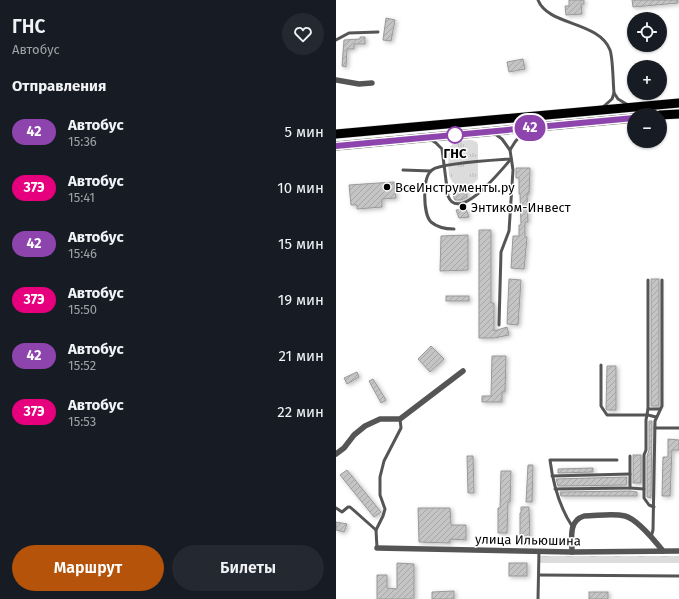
<!DOCTYPE html>
<html lang="ru">
<head>
<meta charset="utf-8">
<style>
	:root { --surface:#171b24; --page:#242831; --text:#f1f3f6; --muted:#9ea1a6; --accent:#b45309 }
	body { margin:0; font-family:"Fira Sans",sans-serif; background:var(--page); color:var(--text); height:100vh; display:flex; flex-direction:column; font-size:15px; white-space:nowrap }
	* { box-sizing:border-box; margin:0 }
	p { font-size:13px; color:var(--muted) }
	.icon { flex:none; width:22px; height:22px; fill:none; stroke:currentColor; stroke-width:2; stroke-linecap:round; stroke-linejoin:round }
	.map { position:relative; flex:1; overflow:hidden }
	.panel { display:flex; flex-direction:column; background:var(--surface); width:336px }
	.panel>* { flex:none }
	.badge { padding:0 8px; border-radius:13px; font-size:14px; line-height:26px }
	.fabs { position:absolute; left:291px; top:12px; display:grid; gap:8px }
	.fabs a { display:grid; place-items:center; width:40px; height:40px; border-radius:50%; background:var(--surface); box-shadow:0 1px 3px #0004; font-size:20px }
	.map>.badge { position:absolute; translate:-50% -50%; box-shadow:0 0 0 2px #fff }
	h2 { padding:0 12px; font-size:15px; line-height:36px }
	.round { display:grid; place-items:center; flex:none; width:42px; height:42px; border-radius:21px; background:var(--page) }
	.head { display:flex; align-items:center; justify-content:space-between; height:68px; padding:0 12px }
	h1 { font-size:19px; font-weight:600; line-height:30px }
	.primary-button { display:flex; gap:8px; margin-top:auto; padding:8px 12px }
	.primary-button a { flex:1; height:46px; border-radius:24px; background:var(--accent); color:#fff; font-size:16px; font-weight:600; line-height:46px; text-align:center }
	.primary-button a+a { background:var(--page); color:var(--text) }
	ul { padding:0; list-style:none }
	li { display:flex; align-items:center; gap:12px; height:56px; padding:0 12px }
	li div { flex:1 }
	li b { display:block; font-size:15px }
	li em { font-style:normal }
	li .badge { min-width:44px; font-weight:700; text-align:center }
	main { display:flex; flex:1; min-height:0 }
	.map>svg:first-child { display:block }
	.grass { fill:url(#grass-tufts) }
	.building { fill:url(#building-hatch); stroke:#999; filter:url(#shadow) }
	.lines { fill:none; stroke-linecap:round; stroke-linejoin:round }
	.primary-casing { stroke:#dbdbdb; stroke-width:10 }
	.service { stroke:#555; stroke-width:3 }
	.minor { stroke:#555; stroke-width:5.5 }
	.primary { stroke:#000; stroke-width:9 }
	.line-casing { stroke:#fff; stroke-width:9 }
	.line { stroke:#8e44ad; stroke-width:6 }
	.stop-dot { fill:#fff; stroke:#8e44ad; stroke-width:2 }
	.poi-dot { fill:#000; stroke:#fff; stroke-width:1.5 }
	.labels { text-anchor:middle; dominant-baseline:central; stroke-width:3; stroke-linejoin:round; paint-order:stroke }
	.stop-label { font-size:13px; font-weight:bold; fill:#000; stroke:#fff }
	.poi-label { font-size:13px; fill:#000; stroke:#fff; text-anchor:start }
	.street-label { font-size:13px; fill:#000; stroke:#fff }
</style>
</head>
<body>
<main>
<section class="panel">
<div class="head"><div><h1>ГНС</h1><p>Автобус</p></div><a class="round"><svg class="icon" aria-label="heart" viewBox="0 0 24 24"><path d="M12 20l-8-8c-3-5 5-10 8-4 3-6 11-1 8 4z"/></svg></a></div>
<h2>Отправления</h2>
<ul>
<li><span class="badge" style="background:#8e44ad;color:#fff">42</span><div><b>Автобус</b><p>15:36</p></div><em>5 мин</em></li>
<li><span class="badge" style="background:#e6007e;color:#fff">37Э</span><div><b>Автобус</b><p>15:41</p></div><em>10 мин</em></li>
<li><span class="badge" style="background:#8e44ad;color:#fff">42</span><div><b>Автобус</b><p>15:46</p></div><em>15 мин</em></li>
<li><span class="badge" style="background:#e6007e;color:#fff">37Э</span><div><b>Автобус</b><p>15:50</p></div><em>19 мин</em></li>
<li><span class="badge" style="background:#8e44ad;color:#fff">42</span><div><b>Автобус</b><p>15:52</p></div><em>21 мин</em></li>
<li><span class="badge" style="background:#e6007e;color:#fff">37Э</span><div><b>Автобус</b><p>15:53</p></div><em>22 мин</em></li>
</ul>
<div class="primary-button"><a>Маршрут</a><a>Билеты</a></div>
</section>
<div class="map">
<svg width="343" height="599" viewBox="0 0 343 599">
	<defs>
		<pattern id="grass-tufts" width="24" height="20" patternUnits="userSpaceOnUse"><rect width="24" height="20" fill="#dcdcdc"/><path d="M3 7l-1-3M5 7V3M7 7l1-3M15 17l-1-3M17 17v-4M19 17l1-3" fill="none" stroke="#bbb"/></pattern>
		<pattern id="building-hatch" width="6" height="6" patternUnits="userSpaceOnUse"><rect width="6" height="6" fill="#c4c4c4"/><path d="M-1 1l2-2M0 6l6-6M5 7l2-2" fill="none" stroke="#a7a7a7"/></pattern>
		<filter id="shadow"><feDropShadow dx="2" dy="1.5" stdDeviation="2" flood-color="#0004"/></filter>
	</defs>
	<rect width="100%" height="100%" fill="#fff"/>
	<g class="grass">
		<path d="M136,140L141,142L142,145V179C138,184 134,186 128,186C108,187 113,163 113,149C117,140 128,140 136,140Z"/>
		<rect x="204" y="556" width="139" height="7"/>
	</g>
	<g class="building">
		<polygon points="233,0 248,0 248,4 245,4 246,14 230,15 229,6 233,6"/>
		<polygon points="296,0 342,0 342,3 297,7"/>
		<polygon points="50,18 59,20 55,41 47,40"/>
		<polygon points="24,37 29,37 29,44 18,44 18,49 11,49 10,67 6,66 8,40 24,39"/>
		<polygon points="187,59 189,69 173,72 171,62"/>
		<polygon points="180,168 194,168 193,194 191,194 192,222 189,222 189,237 191,237 188,269 175,268 177,236 183,236 183,225 185,225 184,194 183,194 183,178 180,178"/>
		<polygon points="58,182 60,198 46,199 46,207 21,209 21,205 15,205 13,185"/>
		<polygon points="131,191 131,197 125,200 119,200 118,198 117,193"/>
		<polygon points="130,209 133,217 123,218 120,210"/>
		<polygon points="143,230 155,230 155,303 158,303 158,331 171,327 173,335 158,338 143,338"/>
		<polygon points="132,235 132,270 104,271 105,236"/>
		<polygon points="173,279 185,280 182,325 171,324"/>
		<rect x="315" y="279" width="8" height="127"/>
		<rect x="110" y="296" width="23" height="5"/>
		<polygon points="95,346 108,359 94,372 82,359"/>
		<polygon points="156,356 170,356 169,392 166,392 166,402 146,402 146,396 155,396"/>
		<polygon points="271,366 280,366 280,410 271,410 270,409"/>
		<polygon points="21,372 23,377 11,384 8,378"/>
		<polygon points="37,379 50,400 45,403 33,381"/>
		<polygon points="313,421 316,421 315,498 311,497 311,456 313,450"/>
		<polygon points="332,439 343,440 343,450 336,450 334,496 326,496 327,457 332,457"/>
		<rect x="297" y="455" width="8" height="28"/>
		<polygon points="131,456 137,456 138,493 132,493"/>
		<polygon points="192,465 197,465 196,502 190,502"/>
		<polygon points="257,468 257,472 222,473 222,469"/>
		<polygon points="11,470 45,512 38,517 4,475"/>
		<polygon points="165,471 175,471 174,502 172,502 171,533 162,533 162,508 164,508"/>
		<polygon points="291,477 290,485 222,486 220,479"/>
		<polygon points="294,491 301,492 301,496 225,496 224,492"/>
		<polygon points="185,507 193,507 194,542 184,542 184,513 185,513"/>
		<polygon points="82,508 114,508 115,525 130,525 130,540 114,539 114,543 83,542"/>
		<polygon points="0,522 11,524 8,532 0,530"/>
		<polygon points="61,563 78,564 78,599 41,599 41,575 51,575 51,588 61,589"/>
		<rect x="173" y="563" width="18" height="13"/>
		<polygon points="118,591 118,599 96,599 96,592"/>
		<rect x="253" y="592" width="19" height="7"/>
	</g>
	<g class="lines">
		<defs>
			<g id="primary">
				<polyline points="324,115 343,114"/>
				<polyline points="0,134 343,103"/>
				<polyline points="0,146 298,118"/>
			</g>
		</defs>
		<use href="#primary" class="primary-casing"/>
		<g class="service">
			<path d="M202,0C212,26 263,21 274,50C277,58 277,83 278,93L276,99L267,107"/>
			<polyline points="0,40 13,33 42,32"/>
			<polyline points="278,93 282,99 292,105"/>
			<polyline points="159,134 166,139 174,150 177,170 173,231 165,252 163,325"/>
			<path d="M94,139L100,143L106,149L112,196C123,224 166,169 175,159"/>
			<polyline points="174,150 179,142 188,131"/>
			<polyline points="67,170 95,171"/>
			<path d="M118,229C110,229 102,228 95,222C87,214 86,177 96,170C105,163 161,160 175,159"/>
			<polyline points="312,280 312,409 310,420 310,450 308,455 308,498 313,505 318,507"/>
			<polyline points="265,365 265,406 271,415 312,415 320,417"/>
			<polyline points="312,409 324,409"/>
			<polyline points="319,428 343,428"/>
			<polyline points="216,476 294,474"/>
			<polyline points="294,488 308,489"/>
			<polyline points="219,489 294,488 294,456"/>
			<polyline points="0,508 6,512 12,507 14,507 40,530"/>
			<path d="M236,526C223,506 217,484 214,460H281"/>
			<polyline points="315,537 317,530 319,421 326,406 326,280"/>
			<polyline points="41,548 40,530 47,516 49,509 44,495 44,477 48,461 65,428 64,419"/>
			<polyline points="203,575 343,576"/>
			<polyline points="202,599 203,551"/>
		</g>
		<g class="minor">
			<polyline points="0,80 23,84 36,83"/>
			<polyline points="0,454 8,448 18,435 29,426 44,419 64,419 127,371"/>
			<polyline points="41,548 236,552 343,551"/>
			<path d="M236,552C236,538 232,521 248,516C261,516 276,513 289,516C301,519 319,541 327,551"/>
		</g>
		<use href="#primary" class="primary"/>
	</g>
	<g class="lines">
		<defs>
			<polyline id="line" points="0,146 298,118"/>
		</defs>
		<use href="#line" class="line-casing"/>
		<use href="#line" class="line"/>
	</g>
	<circle class="stop-dot" cx="119" cy="135" r="8"/>
	<g class="poi-dot">
		<circle cx="51" cy="187" r="4"/>
		<circle cx="127" cy="207" r="4"/>
	</g>
	<g class="labels">
		<g class="stop-label">
			<text x="119" y="153">ГНС</text>
		</g>
		<g class="poi-label">
			<text x="59" y="187">ВсеИнструменты.ру</text>
			<text x="135" y="207">Энтиком-Инвест</text>
		</g>
		<g class="street-label">
			<text transform="translate(192 540) rotate(1)">улица Ильюшина</text>
		</g>
	</g>
</svg>
<div class="fabs">
<a><svg class="icon" aria-label="locate" viewBox="0 0 24 24"><circle cx="12" cy="12" r="6"/><path d="M12 2v4M12 18v4M2 12h4M18 12h4"/></svg></a>
<a>+</a>
<a>−</a>
</div>
<b class="badge" style="left:194px;top:128px;background:#8e44ad;color:#fff">42</b>
</div>
</main>
</body>
</html>
